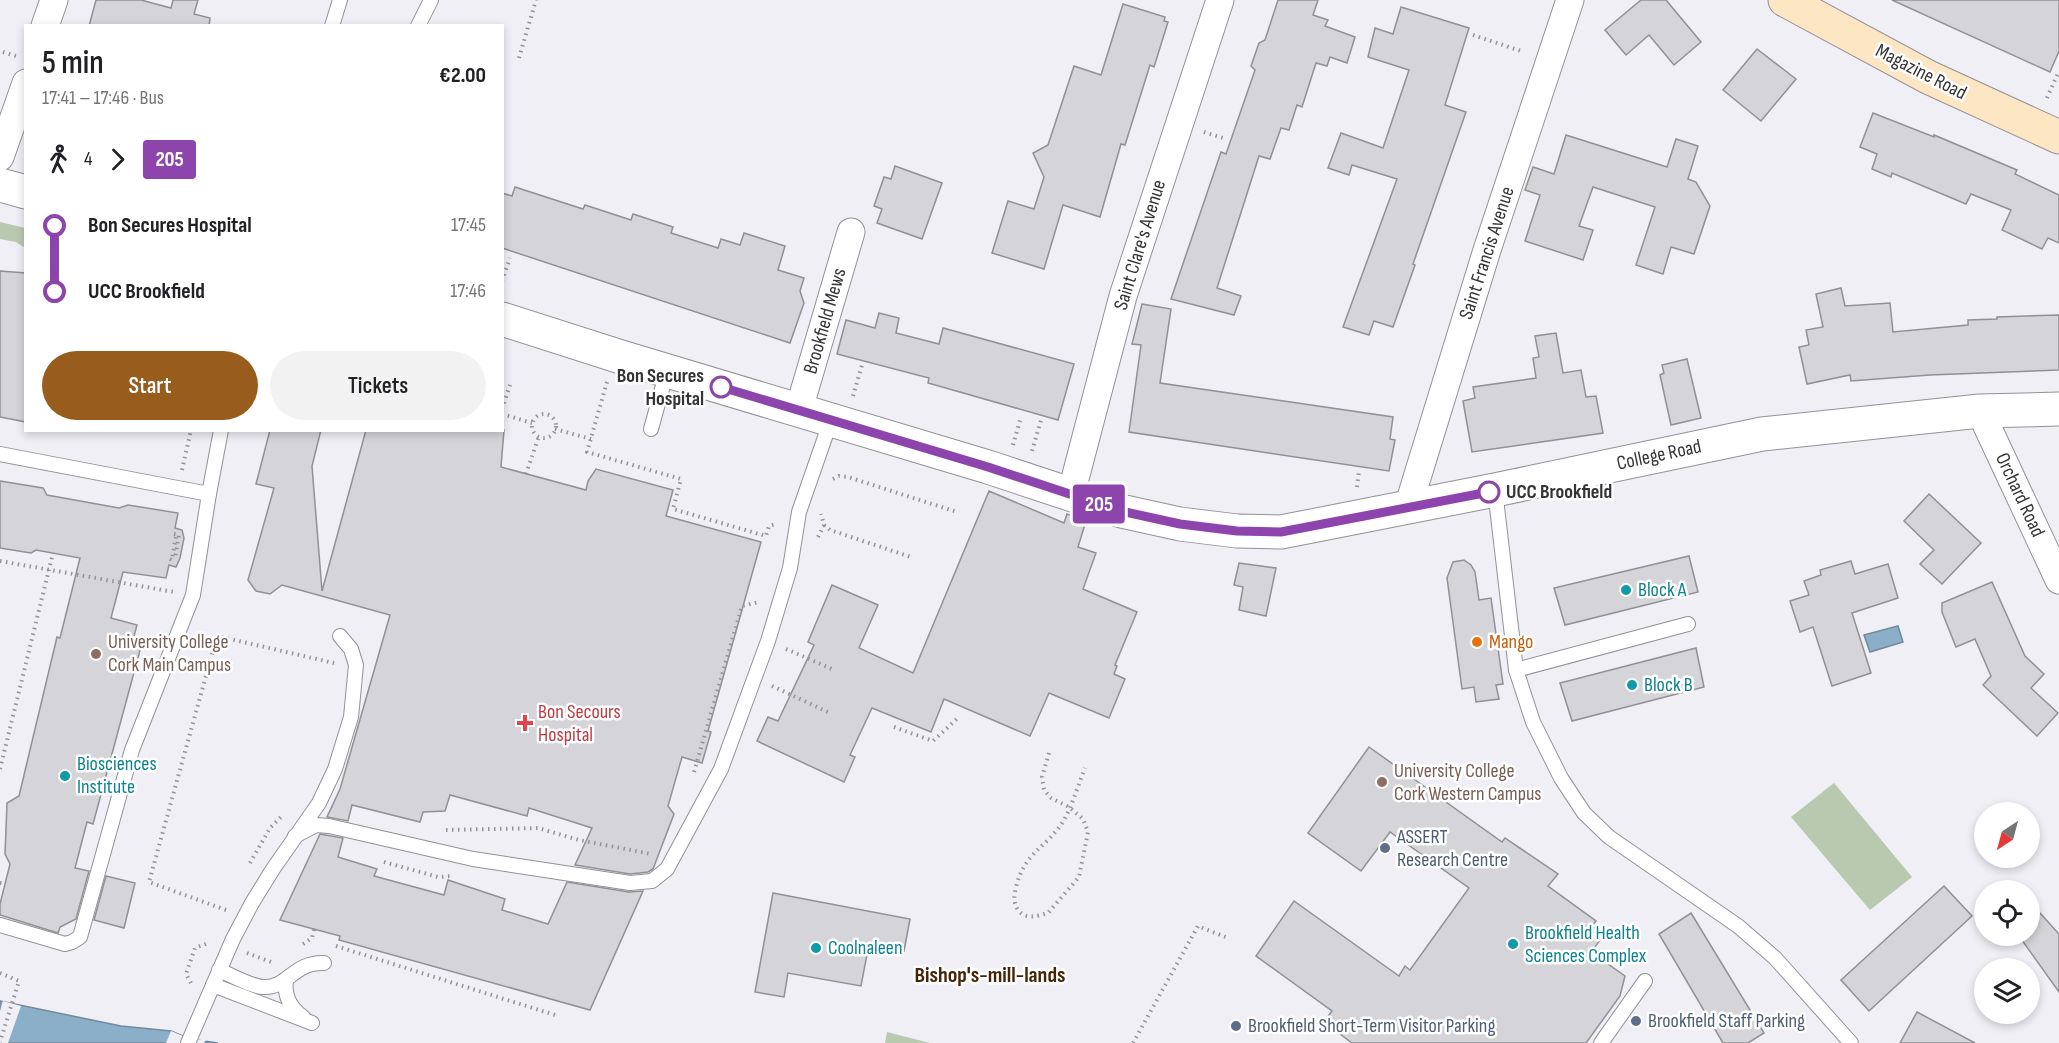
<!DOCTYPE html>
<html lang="en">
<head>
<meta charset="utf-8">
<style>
	:root { --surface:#fff; --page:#f2f2f2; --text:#202124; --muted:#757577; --accent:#985c1d }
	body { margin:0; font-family:"Sofia Sans Condensed",sans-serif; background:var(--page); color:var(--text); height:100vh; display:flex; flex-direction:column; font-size:22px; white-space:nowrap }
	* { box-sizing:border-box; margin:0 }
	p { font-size:20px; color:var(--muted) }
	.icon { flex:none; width:33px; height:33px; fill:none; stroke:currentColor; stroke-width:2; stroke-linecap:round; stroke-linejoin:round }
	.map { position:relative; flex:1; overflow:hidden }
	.side { position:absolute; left:24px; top:24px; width:480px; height:408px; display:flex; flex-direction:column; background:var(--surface); border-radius:0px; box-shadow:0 3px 9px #0003 }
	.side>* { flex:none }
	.badge { padding:0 12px; border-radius:4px; font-size:21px; line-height:39px }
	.needle { width:39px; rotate:216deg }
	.fabs { position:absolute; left:1974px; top:802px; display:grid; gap:12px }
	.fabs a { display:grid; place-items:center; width:66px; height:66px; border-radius:50%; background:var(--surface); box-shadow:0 3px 9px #0003; font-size:30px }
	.map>.badge { position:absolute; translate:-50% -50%; box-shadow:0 0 0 3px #fff }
	.legs { display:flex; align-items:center; gap:9px; height:66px; padding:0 18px; font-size:20px }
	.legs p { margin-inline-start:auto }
	.overview { display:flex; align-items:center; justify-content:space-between; height:102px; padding:0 18px }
	h1 { font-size:33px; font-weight:600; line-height:45px }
	.action { display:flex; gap:12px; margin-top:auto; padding:12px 18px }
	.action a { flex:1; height:69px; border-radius:36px; background:var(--accent); color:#fff; font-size:24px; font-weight:600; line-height:69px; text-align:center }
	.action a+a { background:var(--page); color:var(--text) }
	ul { padding:0 18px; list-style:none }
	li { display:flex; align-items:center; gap:21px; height:66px; font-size:22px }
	li i { display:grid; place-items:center; width:9px; height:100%; margin:0 8px; background:currentColor }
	li i::after { content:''; width:15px; height:15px; margin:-8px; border:4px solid; border-radius:50%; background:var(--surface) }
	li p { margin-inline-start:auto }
	li:first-child i { background:linear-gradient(#0000 50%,currentColor 0) }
	li:last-child i { background:linear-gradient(currentColor 50%,#0000 0) }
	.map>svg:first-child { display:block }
	.green { fill:#b9c9af }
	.water { fill:#8bafc8; stroke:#718a9c; stroke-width:1.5 }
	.pier { fill:#efeff5 }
	.building { fill:#d4d4d9; stroke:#909195; stroke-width:1.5 }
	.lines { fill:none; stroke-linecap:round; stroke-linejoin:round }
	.service-casing { stroke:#929297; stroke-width:16 }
	.minor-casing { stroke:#929297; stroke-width:29 }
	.tertiary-casing { stroke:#929297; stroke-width:35 }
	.secondary-casing { stroke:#929297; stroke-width:35 }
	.path { stroke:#949498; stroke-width:4; stroke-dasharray:1.5 4.5; stroke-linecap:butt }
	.service { stroke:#fff; stroke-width:14 }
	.minor { stroke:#fff; stroke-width:27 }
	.tertiary { stroke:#fff; stroke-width:33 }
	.secondary { stroke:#fde6c3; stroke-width:33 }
	.line-1-casing { stroke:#fff; stroke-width:14 }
	.line-1 { stroke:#8e44ad; stroke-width:9 }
	.stop-1-dot { fill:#fff; stroke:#8e44ad; stroke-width:3 }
	.culture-dot { fill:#0f9aa8; stroke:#fff; stroke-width:2 }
	.food-dot { fill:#e8710a; stroke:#fff; stroke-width:2 }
	.education-dot { fill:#8d6e63; stroke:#fff; stroke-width:2 }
	.health-dot { fill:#e0444e; stroke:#fff; stroke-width:2 }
	.service-dot { fill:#5c6f8a; stroke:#fff; stroke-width:2 }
	.labels { text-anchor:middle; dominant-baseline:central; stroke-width:5; stroke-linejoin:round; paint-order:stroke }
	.street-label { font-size:20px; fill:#343436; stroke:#fff }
	.stop-label { font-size:20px; font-weight:bold; fill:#343436; stroke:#fff; text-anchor:end }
	.culture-label { font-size:20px; fill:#0d838f; stroke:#fff; text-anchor:start }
	.education-label { font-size:20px; fill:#785e54; stroke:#fff; text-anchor:start }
	.food-label { font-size:20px; fill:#c56008; stroke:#fff; text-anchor:start }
	.health-label { font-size:20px; fill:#be3a42; stroke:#fff; text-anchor:start }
	.service-label { font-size:20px; fill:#4e5e75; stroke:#fff; text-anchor:start }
	.quarter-label { font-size:22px; font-weight:bold; fill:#432608; stroke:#fff }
</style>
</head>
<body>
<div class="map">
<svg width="2059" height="1043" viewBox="0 0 2059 1043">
	<rect width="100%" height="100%" fill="#efeff5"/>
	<g class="green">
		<polygon points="0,222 25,228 25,248 16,242 0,239"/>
		<polygon points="1834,783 1912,877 1870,910 1791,817"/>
		<polygon points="887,1032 930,1043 885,1043"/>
	</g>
	<g class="water">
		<polygon points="1898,626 1903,642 1870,652 1864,635"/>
		<polygon points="0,1001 121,1026 171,1031 190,1039 218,1043 0,1043"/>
	</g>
	<g class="pier">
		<polygon points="3,1001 21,1006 8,1043 0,1043 0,1011"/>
		<polygon points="171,1031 190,1039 206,1040 204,1043 166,1043"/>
	</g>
	<g class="building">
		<polygon points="96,0 141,0 171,8 173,0 198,0 194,14 210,18 209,26 89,26"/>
		<polygon points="1278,0 1318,0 1313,15 1328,20 1325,26 1355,37 1347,63 1330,57 1327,66 1316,63 1302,107 1297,105 1289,130 1281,128 1270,159 1259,156 1217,288 1241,296 1234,315 1171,299 1221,152 1226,154 1255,70 1251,66 1259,43 1265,40"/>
		<polygon points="1641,0 1666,0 1701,42 1674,65 1649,35 1626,55 1605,30"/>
		<polygon points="1892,0 2059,0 2059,51 2050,72"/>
		<polygon points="1123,4 1165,17 1164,21 1168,22 1154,67 1150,65 1125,145 1121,144 1100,217 1063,205 1044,269 992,253 1008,201 1034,209 1044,177 1033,153 1048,145 1074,66 1101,75"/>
		<polygon points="1401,7 1469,28 1445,105 1466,112 1413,264 1415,265 1393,327 1374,321 1369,335 1343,327 1397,179 1352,165 1349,175 1328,168 1341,133 1383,148 1409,70 1368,57 1375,28 1393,34"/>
		<polygon points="1757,49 1796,79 1761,121 1723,90"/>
		<polygon points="1873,113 1934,137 1934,135 2017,170 2015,174 2059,195 2059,243 2048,238 2042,249 2002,230 2011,210 1971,194 1966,204 1892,173 1891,177 1872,169 1877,154 1860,147"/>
		<polygon points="1566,135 1667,167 1676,139 1698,146 1688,179 1696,182 1710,206 1694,254 1671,247 1663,274 1636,265 1655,207 1593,187 1579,226 1593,230 1583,260 1525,241 1540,195 1525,190 1533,167 1554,174"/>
		<polygon points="895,166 942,183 922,239 877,223 882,209 874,206 884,177 891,179"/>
		<polygon points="515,187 583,209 585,205 631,220 633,214 673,227 671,233 718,248 721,239 740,245 744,233 785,246 778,270 804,278 800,291 804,303 790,343 502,248 502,193 512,196"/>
		<polygon points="0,271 26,273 26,422 0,417"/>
		<polygon points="1841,288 1845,306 1890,303 1893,332 1968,325 1968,320 1997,319 1997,317 2059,315 2059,370 1930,375 1851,381 1850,375 1807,384 1799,347 1809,345 1806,330 1823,327 1816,294"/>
		<polygon points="1142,304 1171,309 1160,383 1393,417 1390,439 1395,440 1389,471 1129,432 1141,345 1132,344"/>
		<polygon points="879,313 899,318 896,333 939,344 943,328 1074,364 1058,420 928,383 929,378 837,354 846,320 875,328"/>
		<polygon points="1556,333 1563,373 1581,370 1586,397 1596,396 1603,433 1472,452 1463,401 1475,398 1473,387 1536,378 1533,358 1539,357 1535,336"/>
		<polygon points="1687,359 1701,418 1671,425 1660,375 1664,373 1662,365"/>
		<polygon points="270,430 321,430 312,466 322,591 366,430 504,430 501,467 586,490 588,481 596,469 673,490 666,516 761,542 708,731 711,732 702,763 682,757 668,806 674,814 653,869 648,872 630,874 575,865 592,828 529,808 527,816 450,795 445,811 423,812 420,822 352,805 348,821 327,817 340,789 390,615 282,585 270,594 256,591 248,580 274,488 256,484"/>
		<polygon points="0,481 43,488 47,495 119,508 128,505 178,513 175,528 182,530 184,538 180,558 176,567 169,565 166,578 123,572 111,618 137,625 133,640 142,643 93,824 87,822 75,868 89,871 76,919 60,927 58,933 0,915 0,904 10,864 5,854 7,803 19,796 57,637 60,638 80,558 36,550 31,553 0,548"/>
		<polygon points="989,491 1064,523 1067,514 1086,521 1078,547 1096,553 1083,589 1137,612 1115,665 1117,666 1114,674 1125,679 1109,718 1049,693 1030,736 944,699 931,732 872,708 850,755 855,757 844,782 757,741 768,717 778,721 814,645 808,642 832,585 878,605 859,648 913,673"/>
		<polygon points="1929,494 1981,543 1942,584 1920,564 1934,550 1904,521"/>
		<polygon points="1689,556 1698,592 1565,625 1554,588"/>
		<polygon points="1464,560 1471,565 1475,572 1479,600 1491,598 1503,684 1496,685 1499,699 1476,702 1474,687 1462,689 1447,578 1453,562"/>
		<polygon points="1851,561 1855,574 1888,564 1898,598 1852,613 1871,673 1832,686 1813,627 1800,632 1790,601 1809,595 1804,581 1821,575 1820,570"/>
		<polygon points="1239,563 1276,568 1266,616 1239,610 1243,587 1234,585"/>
		<polygon points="1992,582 2025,656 2044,674 2031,688 2058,713 2037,736 1983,685 1991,676 1975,639 1956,647 1942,612 1942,603"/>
		<polygon points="1696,648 1704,687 1572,721 1560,683"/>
		<polygon points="1369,747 1502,842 1505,838 1558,874 1548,886 1596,921 1592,926 1604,935 1591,952 1625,976 1620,996 1586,1043 1352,1043 1324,1022 1332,1011 1256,956 1294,901 1399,976 1405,966 1410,970 1469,888 1390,832 1361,871 1308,833"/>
		<polygon points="320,834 343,838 338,857 377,869 374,876 444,895 448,880 505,899 502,910 548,924 567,882 629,892 643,891 590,1010 339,940 340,936 280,920"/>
		<polygon points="106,876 135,883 124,928 94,920"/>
		<polygon points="1944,886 1972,916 1869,1011 1841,980"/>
		<polygon points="773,893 910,919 904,951 869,944 861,986 788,973 784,997 755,992"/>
		<polygon points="2030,902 2059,934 2059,992 2019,936 2030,936"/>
		<polygon points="1691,913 1764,1033 1748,1043 1723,1043 1659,934"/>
		<polygon points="1917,1012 1975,1043 1900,1043"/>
	</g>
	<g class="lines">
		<defs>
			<g id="service">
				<polyline points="332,26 340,0"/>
				<polyline points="418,26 431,0"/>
				<polyline points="651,429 667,371"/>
				<polyline points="0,454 209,494 221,430"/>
				<polyline points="1495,490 1516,670 1533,722 1561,778 1584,813 1609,837 1738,926 1775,958 1851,1043"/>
				<polyline points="1516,670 1688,624"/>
				<polyline points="295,836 316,825 329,826 473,859 630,883 652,881 667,869 721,769 768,641 790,568 799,512 831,420"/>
				<polyline points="0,925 65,944 72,942 80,937 132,750 193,595 209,494"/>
				<path d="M219,970C231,975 252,987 264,987C288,988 293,962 324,963"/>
				<path d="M286,980C284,995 290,1008 303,1017"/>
				<polyline points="213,985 312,1023"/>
				<polyline points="188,1043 233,939 252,903 273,869 319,803 335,769 351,717 356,665 351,649 340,636"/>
				<polyline points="1601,1043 1645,981"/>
			</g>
			<g id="minor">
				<polyline points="45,26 54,0"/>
				<polyline points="0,157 26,83"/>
				<polyline points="799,409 851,232"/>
				<polyline points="1980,411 2059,580"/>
				<polyline points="1071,494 1123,296 1220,0"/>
				<polyline points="1408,507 1487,250 1570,0"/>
			</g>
			<g id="tertiary">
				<polyline points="0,185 26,192"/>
				<polyline points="502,319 621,357 988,467 1121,511 1180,524 1237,531 1281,532 1495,490 1762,434 1980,411 2059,409"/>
			</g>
			<polyline id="secondary" points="1785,0 1928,77 2059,137"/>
		</defs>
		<use href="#service" class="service-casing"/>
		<use href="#minor" class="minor-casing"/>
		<use href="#tertiary" class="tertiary-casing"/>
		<use href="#secondary" class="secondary-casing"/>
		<g class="path">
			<polyline points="1473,35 1524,52"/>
			<polyline points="3,52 19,57"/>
			<polyline points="519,58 536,0"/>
			<polyline points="2047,98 2059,71"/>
			<polyline points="1204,132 1226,139"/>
			<polyline points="502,281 510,258"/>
			<polyline points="607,382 587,452 681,479 673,509 766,536 769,526 776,524"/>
			<polyline points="853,396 862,365"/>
			<polyline points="502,409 511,382"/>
			<polyline points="502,414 532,423"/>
			<circle cx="544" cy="426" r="12"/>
			<polyline points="555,429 591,439"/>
			<polyline points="1013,445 1021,417"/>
			<polyline points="1032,451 1041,420"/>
			<polyline points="182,470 191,430"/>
			<polyline points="526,474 539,436"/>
			<polyline points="833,479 839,476 848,477 957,512"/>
			<polyline points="1357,487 1359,471"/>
			<polyline points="824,525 830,530 911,557"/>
			<polyline points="174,534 179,535 175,558"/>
			<polyline points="818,537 824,525 821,514"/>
			<polyline points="170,559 172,560 176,536"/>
			<polyline points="0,561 174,592"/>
			<polyline points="786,649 832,669"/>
			<polyline points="772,686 828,712"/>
			<polyline points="894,727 933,741 959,717"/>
			<path d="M1049,753L1042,777L1044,790L1051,798L1069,807L1083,819L1088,832L1079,877L1048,913C1037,916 1026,920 1018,910C1013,902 1014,896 1016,887C1025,851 1047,848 1064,820C1073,804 1078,785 1085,768"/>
			<polyline points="0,769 53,553"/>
			<polyline points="694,772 742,606 759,602"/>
			<polyline points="446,830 538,828 579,840 651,854"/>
			<polyline points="384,862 438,877 453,876"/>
			<polyline points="250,863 270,828 283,815"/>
			<polyline points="0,883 5,884"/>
			<polyline points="226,910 149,882 217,636 334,663"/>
			<polyline points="303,944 312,938 314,929"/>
			<polyline points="336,946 555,1015"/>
			<polyline points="247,953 271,962 273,961"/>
			<polyline points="0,973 19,981 0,1042"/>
			<polyline points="191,983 186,974 195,948 208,943"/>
			<polyline points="1133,1043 1198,926 1228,938"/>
		</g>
		<use href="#service" class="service"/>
		<use href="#minor" class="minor"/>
		<use href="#tertiary" class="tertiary"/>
		<use href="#secondary" class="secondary"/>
	</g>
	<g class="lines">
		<defs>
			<polyline id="line-1" points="721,387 988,467 1121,511 1180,524 1237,531 1281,532 1489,492"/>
		</defs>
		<use href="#line-1" class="line-1-casing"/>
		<use href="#line-1" class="line-1"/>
	</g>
	<g class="stop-1-dot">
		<circle cx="721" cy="387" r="10"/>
		<circle cx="1489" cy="492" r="10"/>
	</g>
	<g class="culture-dot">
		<circle cx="1626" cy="590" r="6"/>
		<circle cx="1632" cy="685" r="6"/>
		<circle cx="65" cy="776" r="6"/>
		<circle cx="1513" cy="944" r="6"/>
		<circle cx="816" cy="948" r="6"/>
	</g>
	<circle class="food-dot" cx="1477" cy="642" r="6"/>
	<g class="education-dot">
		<circle cx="96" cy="654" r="6"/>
		<circle cx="1382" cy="782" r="6"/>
	</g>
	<path class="health-dot" d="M522 714h6v6h6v6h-6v6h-6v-6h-6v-6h6z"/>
	<g class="service-dot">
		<circle cx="1385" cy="848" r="6"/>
		<circle cx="1636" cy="1021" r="6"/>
		<circle cx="1236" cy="1026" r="6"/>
	</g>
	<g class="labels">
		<g class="street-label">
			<text transform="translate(1921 72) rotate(27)">Magazine Road</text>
			<text transform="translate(1140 245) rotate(-73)">Saint Clare's Avenue</text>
			<text transform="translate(1487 253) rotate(-72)">Saint Francis Avenue</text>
			<text transform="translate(825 321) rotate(-74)">Brookfield Mews</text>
			<text transform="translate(1659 455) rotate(-12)">College Road</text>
			<text transform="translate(2020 495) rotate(65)">Orchard Road</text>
		</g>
		<g class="stop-label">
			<text x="704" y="376">Bon Secures<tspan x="704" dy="23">Hospital</tspan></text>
			<text x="1506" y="492" text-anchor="start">UCC Brookfield</text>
		</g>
		<g class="culture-label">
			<text x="1638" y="590">Block A</text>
			<text x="1644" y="685">Block B</text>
			<text x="77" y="764">Biosciences<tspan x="77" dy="23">Institute</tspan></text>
			<text x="1525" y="933">Brookfield Health<tspan x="1525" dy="23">Sciences Complex</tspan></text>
			<text x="828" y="948">Coolnaleen</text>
		</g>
		<g class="education-label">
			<text x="108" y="642">University College<tspan x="108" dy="23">Cork Main Campus</tspan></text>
			<text x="1394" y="771">University College<tspan x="1394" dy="23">Cork Western Campus</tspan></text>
		</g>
		<g class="food-label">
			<text x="1489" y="642">Mango</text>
		</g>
		<g class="health-label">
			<text x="538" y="712">Bon Secours<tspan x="538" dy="23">Hospital</tspan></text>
		</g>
		<g class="service-label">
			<text x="1397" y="837">ASSERT<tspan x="1397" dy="23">Research Centre</tspan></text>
			<text x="1648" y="1021">Brookfield Staff Parking</text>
			<text x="1248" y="1026">Brookfield Short-Term Visitor Parking</text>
		</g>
		<g class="quarter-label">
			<text x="990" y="975">Bishop's-mill-lands</text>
		</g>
	</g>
</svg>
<div class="fabs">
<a><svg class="needle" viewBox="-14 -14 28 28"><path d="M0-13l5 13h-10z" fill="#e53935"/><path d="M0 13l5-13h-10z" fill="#757577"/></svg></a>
<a><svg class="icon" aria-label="locate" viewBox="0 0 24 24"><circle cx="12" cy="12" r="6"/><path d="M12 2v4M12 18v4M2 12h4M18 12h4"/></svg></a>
<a><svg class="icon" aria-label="layers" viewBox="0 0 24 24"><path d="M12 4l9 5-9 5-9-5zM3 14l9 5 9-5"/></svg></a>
</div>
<b class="badge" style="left:1099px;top:504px;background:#8e44ad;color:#fff">205</b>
<section class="side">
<div class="overview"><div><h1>5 min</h1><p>17:41 – 17:46 · Bus</p></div><b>€2.00</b></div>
<div class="legs"><svg class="icon" aria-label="walk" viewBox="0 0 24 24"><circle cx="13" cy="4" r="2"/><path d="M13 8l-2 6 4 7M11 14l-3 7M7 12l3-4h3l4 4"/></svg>4<svg class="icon" aria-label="forward" viewBox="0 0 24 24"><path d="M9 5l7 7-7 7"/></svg><b class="badge" style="background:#8e44ad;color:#fff">205</b></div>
<ul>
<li><i style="color:#8e44ad"></i><b>Bon Secures Hospital</b><p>17:45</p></li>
<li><i style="color:#8e44ad"></i><b>UCC Brookfield</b><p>17:46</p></li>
</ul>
<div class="action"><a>Start</a><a>Tickets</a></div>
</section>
</div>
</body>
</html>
